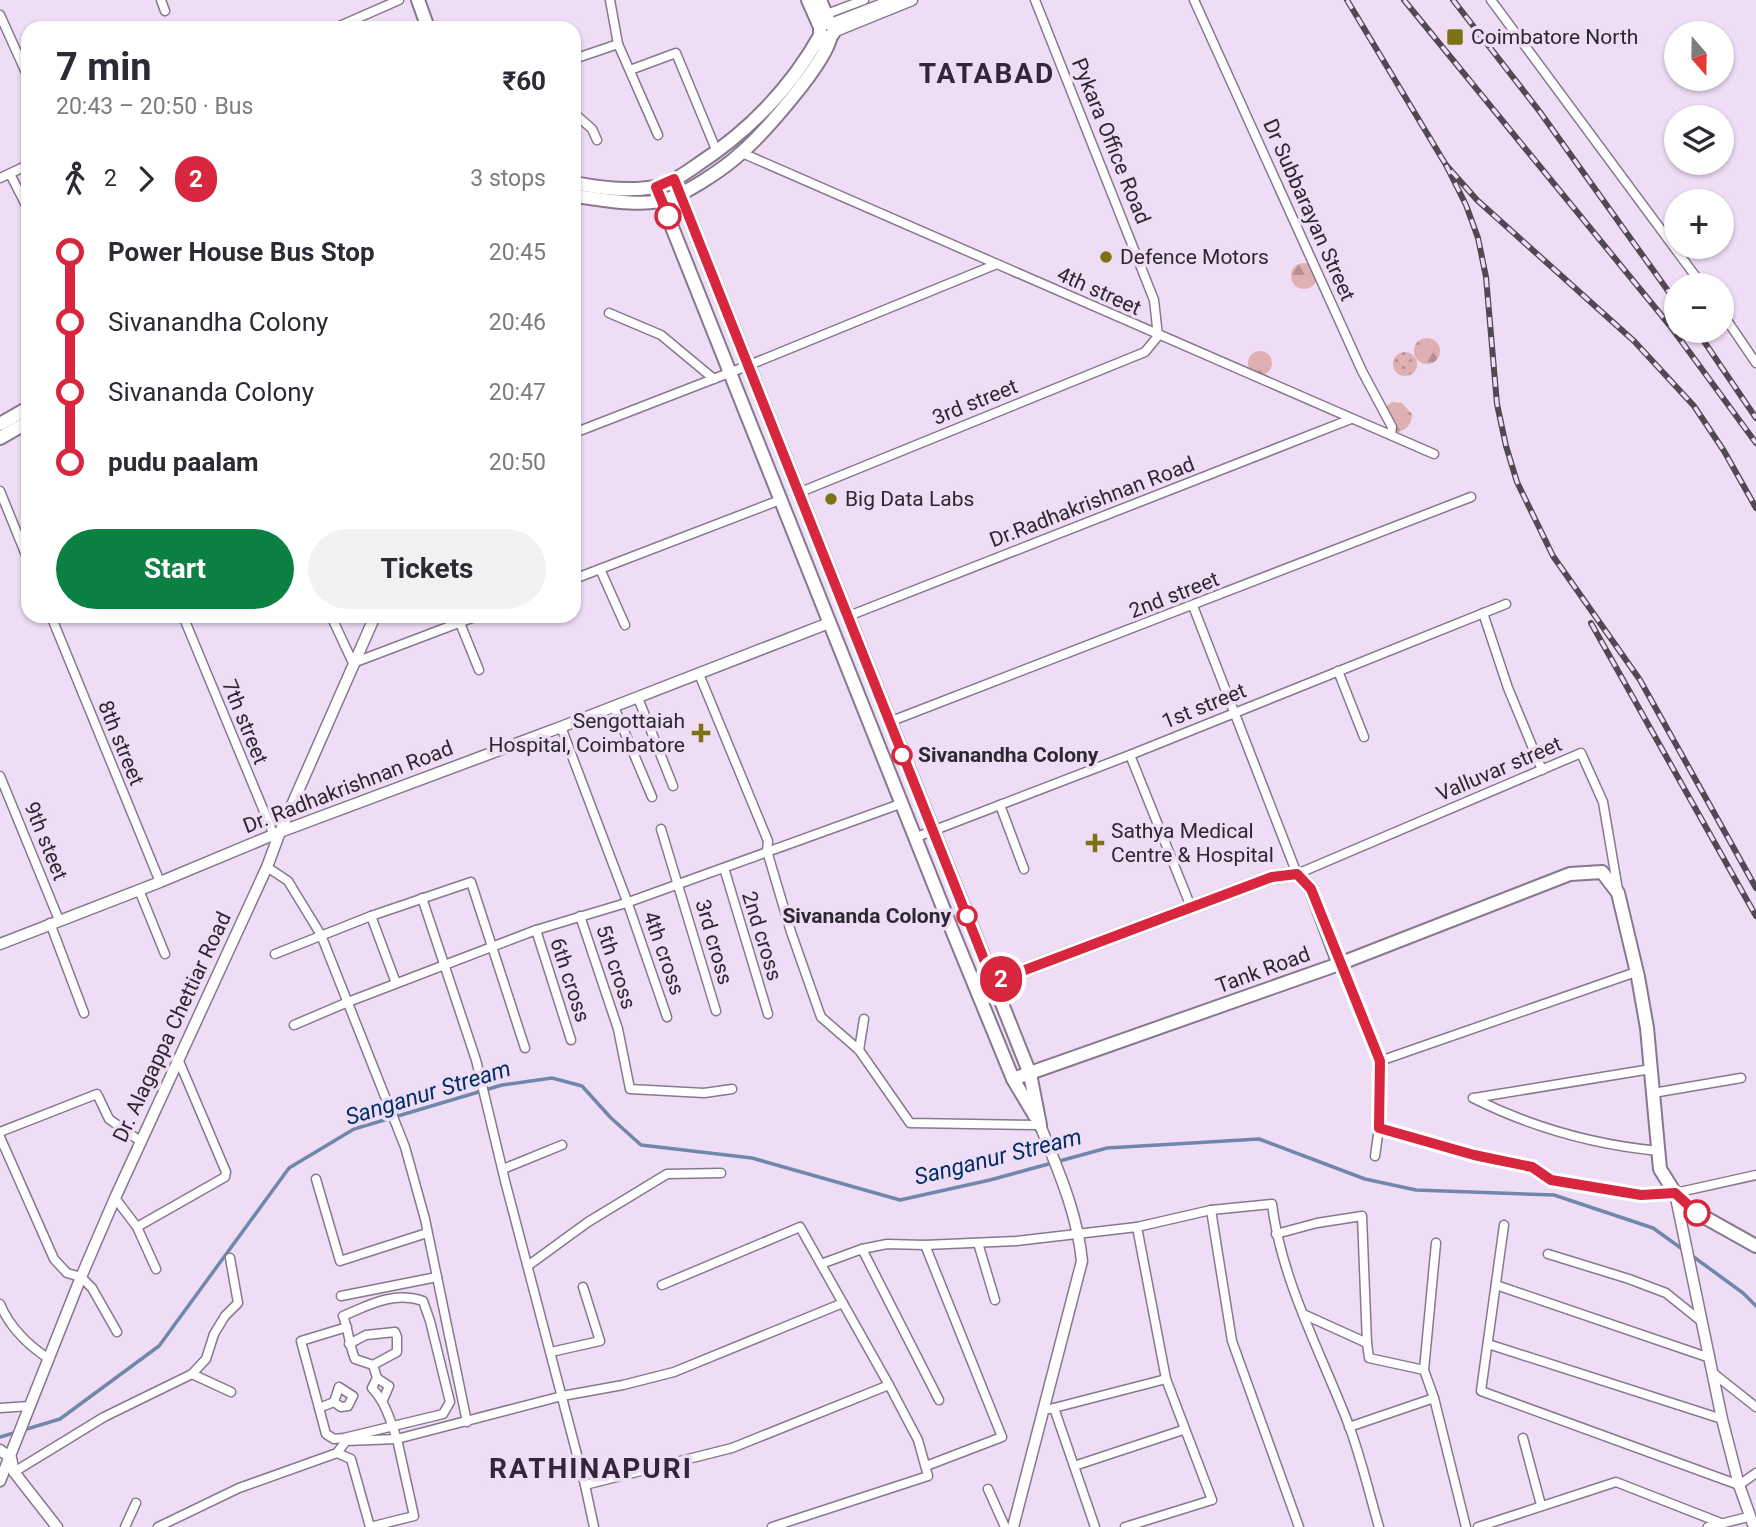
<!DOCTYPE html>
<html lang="en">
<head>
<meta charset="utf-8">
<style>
	:root { --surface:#fff; --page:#f2f2f3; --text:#2b2b33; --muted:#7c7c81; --accent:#0b8043 }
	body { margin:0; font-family:Roboto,sans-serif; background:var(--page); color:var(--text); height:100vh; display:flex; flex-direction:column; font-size:26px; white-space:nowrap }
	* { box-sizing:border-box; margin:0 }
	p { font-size:23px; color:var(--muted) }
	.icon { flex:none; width:38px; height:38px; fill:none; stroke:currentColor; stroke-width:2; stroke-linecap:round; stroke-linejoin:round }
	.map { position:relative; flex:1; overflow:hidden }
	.side { position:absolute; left:21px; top:21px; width:560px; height:602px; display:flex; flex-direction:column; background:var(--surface); border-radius:21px; box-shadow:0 2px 5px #0004 }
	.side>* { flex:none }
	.badge { padding:0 14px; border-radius:23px; font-size:24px; line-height:46px }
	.needle { width:46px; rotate:160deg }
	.fabs { position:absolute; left:1664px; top:21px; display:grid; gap:14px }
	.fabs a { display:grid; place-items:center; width:70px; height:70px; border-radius:50%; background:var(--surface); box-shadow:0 2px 5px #0004; font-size:35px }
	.map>.badge { position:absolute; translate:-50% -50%; box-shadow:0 0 0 4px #fff }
	.legs { display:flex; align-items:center; gap:10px; height:77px; padding:0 35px; font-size:23px }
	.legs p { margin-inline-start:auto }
	.summary { display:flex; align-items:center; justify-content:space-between; height:119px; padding:0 35px }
	h1 { font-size:38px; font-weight:700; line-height:52px }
	.button { display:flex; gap:14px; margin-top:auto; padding:14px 35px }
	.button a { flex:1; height:80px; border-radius:42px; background:var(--accent); color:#fff; font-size:28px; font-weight:700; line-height:80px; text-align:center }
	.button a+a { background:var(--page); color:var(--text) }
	ul { padding:0 35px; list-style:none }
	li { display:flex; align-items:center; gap:24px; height:70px; font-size:26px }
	li i { display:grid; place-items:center; width:10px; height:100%; margin:0 9px; background:currentColor }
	li i::after { content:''; width:18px; height:18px; margin:-9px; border:5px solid; border-radius:50%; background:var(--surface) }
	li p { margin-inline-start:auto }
	li:first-child i { background:linear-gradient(#0000 50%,currentColor 0) }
	li:last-child i { background:linear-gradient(currentColor 50%,#0000 0) }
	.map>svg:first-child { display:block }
	.grass { fill:url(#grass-dots) }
	.forest { fill:url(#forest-firs) }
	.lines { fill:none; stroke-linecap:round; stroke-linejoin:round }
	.stream { stroke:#7087ac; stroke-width:3.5 }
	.minor-casing { stroke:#87788e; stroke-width:11 }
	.tertiary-casing { stroke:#87788e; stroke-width:13 }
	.secondary-casing { stroke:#87788e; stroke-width:16 }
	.primary-casing { stroke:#87788e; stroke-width:16 }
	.minor { stroke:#fff; stroke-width:8 }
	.tertiary { stroke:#fff; stroke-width:10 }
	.secondary { stroke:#fff; stroke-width:12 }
	.primary { stroke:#fff; stroke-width:12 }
	.rail-casing { stroke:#514853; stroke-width:6 }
	.rail { stroke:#eeddf5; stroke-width:3.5; stroke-dasharray:10; stroke-linecap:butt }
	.line-1-casing { stroke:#fff; stroke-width:16 }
	.line-1 { stroke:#d7263d; stroke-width:10 }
	.poi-dot { fill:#7b7214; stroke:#eeddf5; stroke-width:2.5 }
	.stop-1-dot { fill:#fff; stroke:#d7263d; stroke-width:3.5 }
	.labels { text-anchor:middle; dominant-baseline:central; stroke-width:7; stroke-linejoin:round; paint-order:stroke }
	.poi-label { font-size:21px; fill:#2e2730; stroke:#eeddf5; text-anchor:start }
	.street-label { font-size:21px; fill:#2e2730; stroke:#eeddf5 }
	.stop-label { font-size:21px; font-weight:bold; fill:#2e2730; stroke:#eeddf5; text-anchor:start }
	.water-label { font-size:23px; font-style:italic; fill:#002f68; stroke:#eeddf5 }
	.district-label { font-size:28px; font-weight:bold; letter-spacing:2px; fill:#332638; stroke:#eeddf5 }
</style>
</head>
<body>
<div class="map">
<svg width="1756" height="1527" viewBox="0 0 1756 1527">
	<defs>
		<pattern id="grass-dots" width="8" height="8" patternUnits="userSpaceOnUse" patternTransform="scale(1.75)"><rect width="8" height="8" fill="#e0afb2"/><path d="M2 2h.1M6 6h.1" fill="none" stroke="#b68e91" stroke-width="1.8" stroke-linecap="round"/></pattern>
		<pattern id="forest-firs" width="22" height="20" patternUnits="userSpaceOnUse" patternTransform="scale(1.75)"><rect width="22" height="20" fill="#e0afb2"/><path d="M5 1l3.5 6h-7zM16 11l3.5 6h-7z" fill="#b68e91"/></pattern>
	</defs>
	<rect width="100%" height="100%" fill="#eeddf5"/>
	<circle class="grass" cx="1405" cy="364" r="12"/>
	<g class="forest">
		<circle cx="1304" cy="276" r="13"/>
		<circle cx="1427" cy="351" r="13"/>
		<circle cx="1260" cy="363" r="12"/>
		<path d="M1392,402L1402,403L1412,414C1412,425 1405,432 1394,432L1384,408Z"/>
	</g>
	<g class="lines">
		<g class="stream">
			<polyline points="1691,1255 1743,1293 1756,1306"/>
			<polyline points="0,1437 60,1419 159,1346 289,1168 354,1129 502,1085 552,1078 582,1086 611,1118 641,1145 752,1158 900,1200 990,1180 1107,1148 1259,1139 1365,1179 1416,1190 1554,1195 1653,1228 1685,1251"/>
		</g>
		<defs>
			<g id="minor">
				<polyline points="161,0 165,11"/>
				<polyline points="610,0 618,44 658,135"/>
				<polyline points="1194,0 1362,371 1392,427 1391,434"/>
				<polyline points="1491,0 1702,285"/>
				<polyline points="0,15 28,77"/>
				<polyline points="824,15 864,0"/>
				<polyline points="335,28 399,0"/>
				<polyline points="574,59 618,44"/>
				<polyline points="630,70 676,53 717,152"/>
				<polyline points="574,113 592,129 597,140"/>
				<polyline points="742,153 997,264"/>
				<polyline points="10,174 28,209"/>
				<polyline points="0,178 28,165"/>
				<polyline points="609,313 661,335 714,379"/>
				<polyline points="1722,313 1756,363"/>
				<polyline points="574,433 747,366 997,264 1434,454"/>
				<polyline points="0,491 28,560"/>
				<polyline points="798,493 1145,352 1158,336 1154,300 1035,0"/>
				<polyline points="600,569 625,625"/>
				<polyline points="574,579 780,500"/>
				<polyline points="1193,606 1297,874 1581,753 1603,802 1618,890"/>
				<polyline points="1483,613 1508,688 1542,770"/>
				<polyline points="51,616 160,882"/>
				<polyline points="183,616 273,833 279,832"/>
				<polyline points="331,616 353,663 477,616"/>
				<polyline points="846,617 1351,419"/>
				<polyline points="460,623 479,670"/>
				<polyline points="1338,671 1364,737"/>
				<polyline points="699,674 768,841 767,851 791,932 821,1017 859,1050 910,1123 1040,1125"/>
				<polyline points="638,698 673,786"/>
				<polyline points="614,707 652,797"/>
				<polyline points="889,722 1471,497"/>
				<polyline points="561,727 627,901 667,1017"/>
				<polyline points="1130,755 1191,907"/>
				<polyline points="0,776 59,920"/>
				<polyline points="1000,805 1024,869"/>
				<polyline points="661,829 716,1011"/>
				<polyline points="914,838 1130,755 1506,604"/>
				<polyline points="267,867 288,881 321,935 405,1147 425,1219 467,1422"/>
				<polyline points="724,868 768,1014"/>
				<polyline points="139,890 165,954"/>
				<polyline points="422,898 476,1060 505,1181 585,1485 594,1527"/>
				<polyline points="371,916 396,983"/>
				<polyline points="580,916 618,1029 630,1089 704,1093 732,1089"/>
				<polyline points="50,923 84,1013"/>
				<polyline points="536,930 571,1040"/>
				<polyline points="275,954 371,916 471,882 525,1048"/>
				<polyline points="1339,964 1380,1061 1636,972"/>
				<polyline points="294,1025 348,1002 536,930 626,903 900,804"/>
				<polyline points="859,1050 864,1019"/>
				<polyline points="1653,1093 1741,1078"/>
				<path d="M1473,1098C1531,1127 1595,1145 1659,1151"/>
				<polyline points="1474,1098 1651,1069"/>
				<polyline points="1379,1128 1380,1061"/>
				<polyline points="0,1132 97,1094 109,1119 140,1141"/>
				<polyline points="0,1137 54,1259 67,1273 81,1277 92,1288 117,1332"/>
				<polyline points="1375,1156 1379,1128 1474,1155 1533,1167 1551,1180 1641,1195 1675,1193 1756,1175"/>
				<polyline points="503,1169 562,1145"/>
				<polyline points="316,1179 340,1261 427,1233"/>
				<polyline points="115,1198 137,1227 156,1269"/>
				<polyline points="1211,1210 1232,1341 1299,1527"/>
				<polyline points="1504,1225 1481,1391 1739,1485 1756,1473"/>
				<polyline points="137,1227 225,1177 226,1172 178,1059"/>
				<polyline points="1276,1234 1317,1223 1362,1216 1367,1343"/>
				<polyline points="978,1243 995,1300"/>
				<polyline points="1436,1243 1424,1370 1434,1398 1466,1527"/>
				<polyline points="925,1245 1002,1437 926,1466"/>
				<polyline points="862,1249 939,1400"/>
				<polyline points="1548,1254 1629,1279 1666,1293 1702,1322"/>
				<path d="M821,1264L862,1249L887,1244L925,1245L1016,1241L1137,1227L1211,1210L1272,1204C1281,1279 1321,1353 1348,1423C1361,1457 1369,1493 1379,1527"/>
				<polyline points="529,1265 588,1222 667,1174 721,1173"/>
				<polyline points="662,1285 800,1227 889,1385 918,1440 928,1476 772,1527"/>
				<polyline points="1496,1285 1710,1358"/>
				<polyline points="341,1296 437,1277"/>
				<path d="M0,1304C10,1328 28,1345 49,1359"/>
				<polyline points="1303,1314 1367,1343 1369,1358 1424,1370"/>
				<polyline points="349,1344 366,1335 395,1332 397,1337 397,1352 373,1365"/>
				<polyline points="1488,1344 1722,1419"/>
				<polyline points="551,1352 600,1341 583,1287"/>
				<polyline points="1713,1373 1756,1407"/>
				<polyline points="192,1374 231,1392"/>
				<polyline points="377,1378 389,1386 383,1400"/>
				<polyline points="0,1408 30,1406"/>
				<polyline points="319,1408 334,1402 341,1407 348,1406 353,1396 339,1387 334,1402"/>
				<polyline points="1054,1408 1095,1527"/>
				<polyline points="1050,1409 1166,1379"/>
				<polyline points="1349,1427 1434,1398"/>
				<polyline points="1523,1438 1541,1505"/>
				<polyline points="337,1453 351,1459 370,1527"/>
				<polyline points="1074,1466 1183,1430"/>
				<polyline points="14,1472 104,1417 192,1374 206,1359 214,1334 225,1316 238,1303 230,1258"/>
				<polyline points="585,1485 732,1448 889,1385"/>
				<polyline points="988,1489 1005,1527"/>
				<polyline points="125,1527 136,1503"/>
				<path d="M158,1527L239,1488L337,1453L346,1441L397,1439C390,1420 386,1403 372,1388L377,1378L373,1365L355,1359C349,1345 349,1331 343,1316C369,1305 394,1291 423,1301L430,1321L450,1402L443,1414L344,1438L334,1439L326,1434L301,1341L347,1327"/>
				<polyline points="370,1527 414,1516 397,1439 562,1396 623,1385 674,1372 843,1303"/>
				<polyline points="1125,1527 1212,1500 1166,1379 1137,1227"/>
				<polyline points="1478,1527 1616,1482 1721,1523"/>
				<polyline points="1708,1527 1748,1517"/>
			</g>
			<g id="tertiary">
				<polyline points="831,24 893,0"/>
				<polyline points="833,32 912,0"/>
				<polyline points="0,944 160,882 280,832 561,727 829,623"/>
				<polyline points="1675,1193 1722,1419 1739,1485 1754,1527"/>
				<polyline points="0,1450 11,1458 14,1472 57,1527"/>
				<polyline points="0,1481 81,1277 115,1198 267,867 280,832 375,616"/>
				<path d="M1013,1527L1082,1261C1077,1212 1058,1170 1040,1125"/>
			</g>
			<g id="secondary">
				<polyline points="674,179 1030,1074 1040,1125"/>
				<polyline points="656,187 952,930 1013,1079 1035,1116"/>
				<polyline points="993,982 1272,877 1297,874 1311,889 1339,964"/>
				<polyline points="1013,1079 1339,964 1570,874 1602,872 1618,893 1638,977 1647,1028 1660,1169 1675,1193 1697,1213 1756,1246"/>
			</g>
			<g id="primary">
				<polyline points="418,0 428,28"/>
				<polyline points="808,0 820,27"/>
				<polyline points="820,0 830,24"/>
				<circle cx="827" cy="30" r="7"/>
				<path d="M574,183C600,188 628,192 654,187C670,184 684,174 697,165C749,131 791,88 821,34"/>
				<path d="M574,196C603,199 636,207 664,200C685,195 725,168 741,153C763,134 827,62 831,35"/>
				<polyline points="0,424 28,408"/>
				<polyline points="0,438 28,422"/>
			</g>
		</defs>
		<use href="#minor" class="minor-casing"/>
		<use href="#tertiary" class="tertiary-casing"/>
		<use href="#secondary" class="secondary-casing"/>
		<use href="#primary" class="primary-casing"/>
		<use href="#minor" class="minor"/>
		<use href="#tertiary" class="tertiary"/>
		<use href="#secondary" class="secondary"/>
		<use href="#primary" class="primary"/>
		<defs>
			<g id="rail">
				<polyline points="1347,0 1446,165 1477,200 1634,341 1694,406 1724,451 1756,508"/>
				<polyline points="1404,0 1671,327 1756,443"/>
				<polyline points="1453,0 1540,112 1676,302"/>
				<polyline points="1446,165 1466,205 1478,238 1486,277 1497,404 1506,446 1517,482 1553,556 1640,680 1756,888"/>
				<polyline points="1697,331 1756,418"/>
				<polyline points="1591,623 1756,916"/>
			</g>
		</defs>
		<use href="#rail" class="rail-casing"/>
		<use href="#rail" class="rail"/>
	</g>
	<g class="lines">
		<defs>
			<polyline id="line-1" points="668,216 656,187 674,179 993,982 1272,877 1297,874 1311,889 1380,1061 1379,1128 1474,1155 1532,1167 1551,1180 1641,1195 1675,1193 1697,1213"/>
		</defs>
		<use href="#line-1" class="line-1-casing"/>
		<use href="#line-1" class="line-1"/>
	</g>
	<g class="poi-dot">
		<rect x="1446" y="28" width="18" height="18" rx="3.5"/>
		<circle cx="1106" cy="257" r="7"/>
		<circle cx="831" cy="499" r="7"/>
		<path d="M697.5 722.5h7v7h7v7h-7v7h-7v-7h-7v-7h7z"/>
		<path d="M1091.5 832.5h7v7h7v7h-7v7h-7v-7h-7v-7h7z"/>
	</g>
	<g class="stop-1-dot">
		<circle cx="668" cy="216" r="12"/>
		<circle cx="902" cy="755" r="9"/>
		<circle cx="967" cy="916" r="9"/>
		<circle cx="1697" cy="1213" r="12"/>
	</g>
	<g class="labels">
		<g class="poi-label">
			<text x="1471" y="37">Coimbatore North</text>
			<text x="1120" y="257">Defence Motors</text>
			<text x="845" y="499">Big Data Labs</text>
			<text x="685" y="721" text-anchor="end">Sengottaiah<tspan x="685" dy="24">Hospital, Coimbatore</tspan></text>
			<text x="1111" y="831">Sathya Medical<tspan x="1111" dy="24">Centre &amp; Hospital</tspan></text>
		</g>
		<g class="street-label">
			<text transform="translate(1111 141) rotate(68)">Pykara Office Road</text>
			<text transform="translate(1309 210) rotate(66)">Dr Subbarayan Street</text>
			<text transform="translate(1099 291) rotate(24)">4th street</text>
			<text transform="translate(975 402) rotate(-22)">3rd street</text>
			<text transform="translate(1092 502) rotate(-21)">Dr.Radhakrishnan Road</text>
			<text transform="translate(1174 595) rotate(-21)">2nd street</text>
			<text transform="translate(1204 706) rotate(-22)">1st street</text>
			<text transform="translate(245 722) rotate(68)">7th street</text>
			<text transform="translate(121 743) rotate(68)">8th street</text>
			<text transform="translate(1499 769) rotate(-23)">Valluvar street</text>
			<text transform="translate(348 787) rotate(-21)">Dr. Radhakrishnan Road</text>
			<text transform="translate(46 841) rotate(68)">9th steet</text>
			<text transform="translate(762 936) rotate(73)">2nd cross</text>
			<text transform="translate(714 942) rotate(74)">3rd cross</text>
			<text transform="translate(664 953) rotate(71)">4th cross</text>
			<text transform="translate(616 967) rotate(72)">5th cross</text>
			<text transform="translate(1263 970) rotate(-20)">Tank Road</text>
			<text transform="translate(570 980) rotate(72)">6th cross</text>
			<text transform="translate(172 1027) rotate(-65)">Dr. Alagappa Chettiar Road</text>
		</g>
		<g class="stop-label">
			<text x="918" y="755">Sivanandha Colony</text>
			<text x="951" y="916" text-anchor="end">Sivananda Colony</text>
		</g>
		<g class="water-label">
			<text transform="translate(428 1093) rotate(-17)">Sanganur Stream</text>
			<text transform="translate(998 1157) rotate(-14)">Sanganur Stream</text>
		</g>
		<g class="district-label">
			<text x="987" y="73">TATABAD</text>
			<text x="591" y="1468">RATHINAPURI</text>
		</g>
	</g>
</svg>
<div class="fabs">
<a><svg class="needle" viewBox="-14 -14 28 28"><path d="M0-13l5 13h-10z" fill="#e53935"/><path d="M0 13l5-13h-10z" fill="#7c7c81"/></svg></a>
<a><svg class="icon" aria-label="layers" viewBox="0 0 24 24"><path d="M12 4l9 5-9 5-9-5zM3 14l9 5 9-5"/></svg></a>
<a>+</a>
<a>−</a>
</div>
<b class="badge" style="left:1001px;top:979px;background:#d7263d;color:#fff">2</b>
<section class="side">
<div class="summary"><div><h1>7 min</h1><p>20:43 – 20:50 · Bus</p></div><b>₹60</b></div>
<div class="legs"><svg class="icon" aria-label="walk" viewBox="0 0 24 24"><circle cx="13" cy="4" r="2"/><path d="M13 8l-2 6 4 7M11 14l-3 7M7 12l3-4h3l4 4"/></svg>2<svg class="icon" aria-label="forward" viewBox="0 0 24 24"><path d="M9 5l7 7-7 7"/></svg><b class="badge" style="background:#d7263d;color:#fff">2</b><p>3 stops</p></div>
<ul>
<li><i style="color:#d7263d"></i><b>Power House Bus Stop</b><p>20:45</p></li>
<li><i style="color:#d7263d"></i><span>Sivanandha Colony</span><p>20:46</p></li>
<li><i style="color:#d7263d"></i><span>Sivananda Colony</span><p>20:47</p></li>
<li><i style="color:#d7263d"></i><b>pudu paalam</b><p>20:50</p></li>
</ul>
<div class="button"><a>Start</a><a>Tickets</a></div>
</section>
</div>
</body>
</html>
